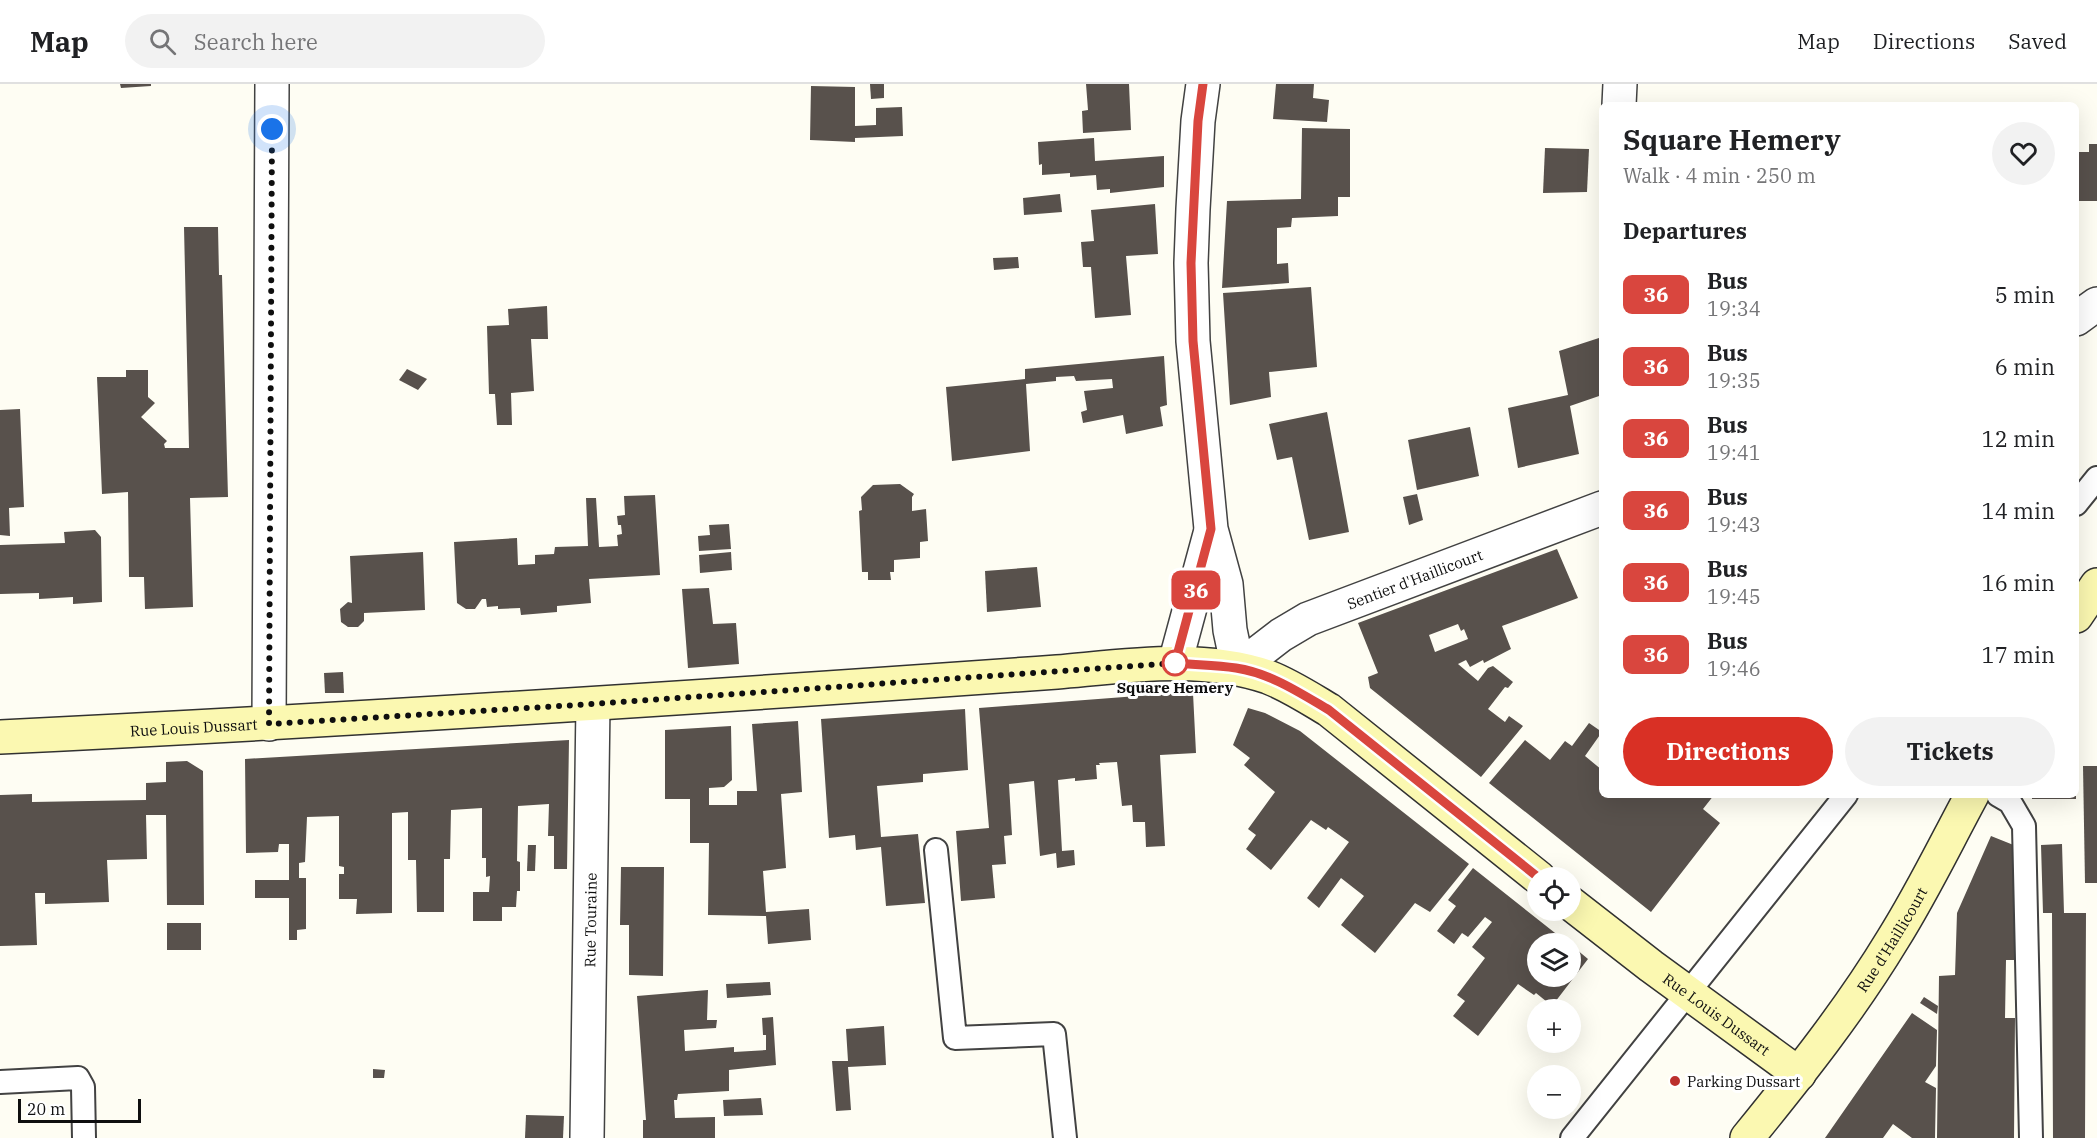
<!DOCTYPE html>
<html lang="en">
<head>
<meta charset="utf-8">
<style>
	:root { --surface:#fff; --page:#f2f2f2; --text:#202124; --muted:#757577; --line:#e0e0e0; --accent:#d93025 }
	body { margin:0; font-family:"IBM Plex Serif",serif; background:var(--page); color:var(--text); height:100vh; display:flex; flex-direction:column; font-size:22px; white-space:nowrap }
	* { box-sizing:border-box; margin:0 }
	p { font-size:20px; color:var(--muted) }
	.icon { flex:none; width:33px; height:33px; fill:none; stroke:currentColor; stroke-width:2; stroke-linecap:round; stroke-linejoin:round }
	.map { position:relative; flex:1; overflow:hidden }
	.side { position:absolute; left:1599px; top:18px; width:480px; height:696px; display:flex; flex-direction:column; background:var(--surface); border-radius:9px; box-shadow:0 6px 24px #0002 }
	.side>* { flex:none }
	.badge { padding:0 12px; border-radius:9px; font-size:21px; line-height:39px }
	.buttons { position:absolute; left:1527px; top:783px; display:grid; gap:12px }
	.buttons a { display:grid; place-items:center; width:54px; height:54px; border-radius:50%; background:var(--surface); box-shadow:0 6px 24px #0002; font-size:30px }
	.scale { position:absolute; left:18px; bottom:15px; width:123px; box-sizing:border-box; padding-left:6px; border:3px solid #0f0f0f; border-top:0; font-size:16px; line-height:21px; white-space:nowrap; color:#0f0f0f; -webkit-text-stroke:4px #fff; paint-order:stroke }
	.you { position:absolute; width:30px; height:30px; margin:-15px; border:4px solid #fff; border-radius:50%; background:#1a73e8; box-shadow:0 0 0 9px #1a73e833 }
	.map>.badge { position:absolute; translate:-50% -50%; box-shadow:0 0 0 3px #fff }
	h2 { padding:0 24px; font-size:22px; line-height:54px }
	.round { display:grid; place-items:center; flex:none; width:63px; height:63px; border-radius:32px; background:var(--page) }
	.head { display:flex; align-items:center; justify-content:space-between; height:102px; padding:0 24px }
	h1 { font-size:28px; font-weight:800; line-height:45px }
	.cta { display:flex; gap:12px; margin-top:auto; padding:12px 24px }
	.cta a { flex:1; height:69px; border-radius:36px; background:var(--accent); color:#fff; font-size:24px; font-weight:800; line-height:69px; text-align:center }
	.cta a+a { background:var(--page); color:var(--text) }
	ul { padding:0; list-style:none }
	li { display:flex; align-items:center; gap:18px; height:72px; padding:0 24px }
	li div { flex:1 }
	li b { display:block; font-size:22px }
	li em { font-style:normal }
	li .badge { min-width:66px; font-weight:700; text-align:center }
	header { display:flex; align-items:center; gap:36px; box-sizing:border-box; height:84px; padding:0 30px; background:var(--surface); border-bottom:2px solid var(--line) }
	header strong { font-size:28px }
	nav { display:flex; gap:33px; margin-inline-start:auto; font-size:21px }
	.search { width:420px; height:54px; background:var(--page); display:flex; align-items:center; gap:15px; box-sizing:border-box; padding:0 21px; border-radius:33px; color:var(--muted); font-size:22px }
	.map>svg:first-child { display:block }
	.building { fill:#58514c; fill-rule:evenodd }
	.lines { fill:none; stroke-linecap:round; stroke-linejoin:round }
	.lane-casing { stroke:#424242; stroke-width:26 }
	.street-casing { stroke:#424242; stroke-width:36 }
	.secondary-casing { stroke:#313131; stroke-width:36 }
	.lane { stroke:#fff; stroke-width:22 }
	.street { stroke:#fff; stroke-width:33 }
	.secondary { stroke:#fbf8b1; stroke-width:33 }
	.line-casing { stroke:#fff; stroke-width:14 }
	.line { stroke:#d9463e; stroke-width:9 }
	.walk { stroke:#0f0f0f; stroke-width:6; stroke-dasharray:0 10.8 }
	.stop-dot { fill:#fff; stroke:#d9463e; stroke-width:3 }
	.poi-dot { fill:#bb302c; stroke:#fff; stroke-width:2 }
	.labels { text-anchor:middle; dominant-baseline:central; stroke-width:6; stroke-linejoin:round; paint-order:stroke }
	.street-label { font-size:15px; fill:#0f0f0f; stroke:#fff }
	.stop-label { font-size:15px; font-weight:bold; fill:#0f0f0f; stroke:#fff }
	.poi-label { font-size:15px; fill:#0f0f0f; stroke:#fff; text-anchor:start }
</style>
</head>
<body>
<header>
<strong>Map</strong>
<div class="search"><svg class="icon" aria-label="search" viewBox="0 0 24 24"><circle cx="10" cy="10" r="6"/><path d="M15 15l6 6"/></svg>Search here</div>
<nav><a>Map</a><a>Directions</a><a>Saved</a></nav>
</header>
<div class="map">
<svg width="2097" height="1054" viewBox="0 0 2097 1054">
	<rect width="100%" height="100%" fill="#fefdf3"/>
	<g class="building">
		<polygon points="120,0 151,0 151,2 121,4"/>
		<polygon points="870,0 884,0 884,14 871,15"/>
		<polygon points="1086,0 1129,0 1131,46 1083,49 1082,27 1088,26"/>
		<polygon points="1276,0 1314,0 1313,14 1329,16 1327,38 1273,35"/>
		<polygon points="811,2 855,3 855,42 876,41 876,24 902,23 903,52 855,54 855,58 810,56"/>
		<polygon points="1302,44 1350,45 1350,113 1338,113 1338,132 1292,134 1291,143 1277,144 1277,180 1288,179 1289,199 1222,204 1227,117 1301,115"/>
		<polygon points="1094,54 1095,77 1164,72 1164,103 1110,109 1110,105 1097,106 1096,91 1070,93 1070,89 1042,91 1042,80 1039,81 1038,58"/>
		<polygon points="2089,60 2097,60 2097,117 2076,117 2076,68 2089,68"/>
		<polygon points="1545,64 1589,65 1587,108 1543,109"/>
		<polygon points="1060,110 1062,128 1024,131 1023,114"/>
		<polygon points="1155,120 1158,170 1126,172 1131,231 1095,234 1091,183 1083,183 1081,158 1094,157 1091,126"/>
		<polygon points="184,143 218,143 219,191 222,191 228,413 190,414 193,523 145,525 144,493 129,493 128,408 102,410 97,293 126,293 126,286 148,286 148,313 155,319 141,333 167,357 164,360 165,364 189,364"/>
		<polygon points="1018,173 1019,184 994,186 993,174"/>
		<polygon points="1311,203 1317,283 1269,288 1271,313 1230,321 1223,209"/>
		<polygon points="547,222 548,255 531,255 534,307 511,309 512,341 497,341 495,310 489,310 487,242 509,241 508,225"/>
		<polygon points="1602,253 1602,311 1570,322 1579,370 1518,384 1508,324 1568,311 1559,267"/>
		<polygon points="1164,272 1167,321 1160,323 1163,342 1126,350 1123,331 1083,339 1081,328 1087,326 1084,307 1113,304 1112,295 1076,297 1074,292 1056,293 1056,297 1026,300 1030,367 952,377 946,303 1025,295 1025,285"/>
		<polygon points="407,285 427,295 418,306 399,296"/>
		<polygon points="20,325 24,423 9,424 10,452 0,451 0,326"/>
		<polygon points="1327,328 1349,448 1309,456 1292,373 1277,376 1269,340"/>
		<polygon points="1470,343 1479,392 1417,406 1408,356"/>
		<polygon points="900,400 914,410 912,413 912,427 926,425 928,457 920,458 920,474 894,476 894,488 890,488 891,496 868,496 868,488 862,488 859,427 862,426 861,413 873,401"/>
		<polygon points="1417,410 1423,436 1409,441 1403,413"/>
		<polygon points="655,411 660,491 589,495 591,519 557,522 557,528 521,531 520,524 498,525 498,522 487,523 486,515 482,515 475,525 466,525 457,519 454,458 517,454 518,481 535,480 535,471 554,470 555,463 588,462 586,414 596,414 599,463 618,462 617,451 622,450 621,441 618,441 617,432 625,431 624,412"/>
		<polygon points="729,440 731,465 699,467 698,452 710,451 709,441"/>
		<polygon points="95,446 101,453 102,518 73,520 73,513 39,515 39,509 0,510 0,461 65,459 64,448"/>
		<path d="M1557,465L1578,514L1502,542L1511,565L1484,579L1483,576L1470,583L1466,576L1458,580L1478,597L1488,584L1493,582L1513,598L1508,604L1505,603L1488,625L1505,638L1509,632L1523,642L1481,693L1370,604L1368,593L1378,589L1358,539ZM1458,540L1461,547L1464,545L1468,555L1435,568L1429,551Z"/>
		<polygon points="423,468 425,526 364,529 364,537 358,543 348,543 341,538 340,525 348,518 352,519 350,472"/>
		<polygon points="731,468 732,486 700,489 699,471"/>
		<polygon points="1037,483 1041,523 987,528 985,487"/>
		<polygon points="709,504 713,540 736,539 739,580 688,584 682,505"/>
		<polygon points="343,588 344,609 325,609 324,589"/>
		<polygon points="1190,608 1193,609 1196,669 1160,671 1165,762 1146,763 1145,738 1133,738 1132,721 1122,722 1117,678 1099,679 1100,681 1096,681 1097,695 1075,697 1075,694 1058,696 1062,767 1074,766 1075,781 1057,784 1056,769 1040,772 1034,697 1009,700 1012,751 1004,752 1006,780 992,781 995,814 961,817 956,747 989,744 979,624"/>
		<polygon points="1248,624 1265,629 1300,647 1469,780 1430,828 1415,819 1375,869 1341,841 1364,812 1341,794 1319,824 1307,814 1349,758 1328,743 1326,746 1311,736 1271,786 1246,765 1256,751 1248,745 1275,708 1244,681 1250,674 1233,661"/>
		<polygon points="965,625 968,686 923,690 923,698 877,702 881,753 918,750 925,819 886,822 881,763 856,766 855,751 829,754 821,635"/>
		<polygon points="798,637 802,708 781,710 786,784 763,787 766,828 809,825 811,856 768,860 766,832 708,831 709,759 690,759 690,715 665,715 665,646 731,642 732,696 724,703 709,704 709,721 737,721 737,707 757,707 752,640"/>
		<polygon points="1589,639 1602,648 1585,672 1602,686 1602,711 1714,711 1703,725 1720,739 1651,828 1489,699 1525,656 1550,676 1565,657 1572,662"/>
		<polygon points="569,656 567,785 554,785 554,752 548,752 549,720 518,722 517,777 520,778 520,807 517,807 516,823 502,823 502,837 473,837 473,808 489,808 490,792 486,793 486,774 482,774 482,724 451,726 450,775 444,775 444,828 417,828 416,776 408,776 408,728 392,729 392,829 356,830 357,815 339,815 339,790 344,790 344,783 339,782 339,732 307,733 305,778 299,779 299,794 306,794 306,845 297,846 297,856 289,856 289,814 255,814 255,796 289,796 289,760 279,760 278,768 246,769 245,675"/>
		<polygon points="187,677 203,687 204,821 167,821 166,731 146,731 147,775 107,776 109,818 45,820 45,809 35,809 37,861 0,862 0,711 32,710 32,718 146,716 146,699 166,698 166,678"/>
		<polygon points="2083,682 2097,682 2097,799 2085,799"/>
		<rect x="2032" y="711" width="44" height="4"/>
		<polygon points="1991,752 2016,762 2015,876 2006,876 2005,934 2015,934 2014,1054 1937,1054 1939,892 1955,891 1957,829"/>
		<polygon points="2062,760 2064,829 2086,829 2085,1054 2053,1054 2052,829 2043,829 2041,761"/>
		<polygon points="528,761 536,761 535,787 527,787"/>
		<polygon points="621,783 664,783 663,892 629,891 629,841 620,841"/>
		<polygon points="1473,784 1569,860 1538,860 1538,892 1570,892 1570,860 1588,875 1552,922 1536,909 1534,911 1518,900 1478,952 1453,932 1465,917 1457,911 1485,874 1472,863 1492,838 1485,833 1468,853 1462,849 1454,860 1437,847 1456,822 1448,816"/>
		<rect x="167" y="839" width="34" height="27"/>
		<polygon points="770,898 771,911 727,914 726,900"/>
		<polygon points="708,906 707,936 717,936 716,944 684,946 685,967 734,963 734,968 766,966 766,951 763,951 762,934 773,933 776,981 729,986 729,1007 678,1010 677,1016 674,1016 675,1034 715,1033 715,1054 643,1054 643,1036 646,1036 637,912"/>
		<polygon points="1924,913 1938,922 1937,930 1920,919"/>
		<polygon points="1912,929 1937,946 1936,982 1925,998 1936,1004 1935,1054 1912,1054 1893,1040 1883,1054 1825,1054"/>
		<polygon points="884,942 886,981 848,983 851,1026 836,1027 832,977 848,977 846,945"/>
		<polygon points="373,985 385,986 384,994 373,994"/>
		<polygon points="761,1014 763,1031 724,1032 723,1016"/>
		<polygon points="526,1031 564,1032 563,1054 525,1054"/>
	</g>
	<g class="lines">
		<defs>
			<g id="lane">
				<polyline points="2076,420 2097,394"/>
				<polyline points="1998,711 2010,718 2024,742 2031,1054"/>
				<polyline points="936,766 955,954 1054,950 1065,1054"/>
				<polyline points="0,998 78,994 83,1003 84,1054"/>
				<polyline points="1572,1054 1846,711"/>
			</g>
			<g id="street">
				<path id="s1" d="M1203,0L1198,37L1193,125L1191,179L1193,257L1211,445L1226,500L1230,546L1238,584L1281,551L1308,535L1602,424"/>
				<polyline points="1619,21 1620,0"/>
				<polyline points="2076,235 2097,220"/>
				<polyline points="1175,579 1210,450"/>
				<polyline points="269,640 272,0"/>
				<path id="s2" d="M587,1054L593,620"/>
			</g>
			<g id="secondary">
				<polyline points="2076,532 2097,501"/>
				<path id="s3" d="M0,653C353,636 705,613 1057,588C1126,582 1201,570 1268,593C1289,601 1309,614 1329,626L1539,794"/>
				<path id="s4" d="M1570,819L1651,882L1799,990"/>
				<path id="s5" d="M1747,1054C1799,990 1850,926 1893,855C1922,809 1946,759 1972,711"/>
			</g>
		</defs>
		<use href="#lane" class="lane-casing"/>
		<use href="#street" class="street-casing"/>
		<use href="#secondary" class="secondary-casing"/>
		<use href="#lane" class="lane"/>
		<use href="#street" class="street"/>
		<use href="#secondary" class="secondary"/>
	</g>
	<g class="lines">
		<defs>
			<path id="line" d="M1203,0L1198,37L1191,179L1193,257L1211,445L1175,579C1195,581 1216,581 1236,584C1270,589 1300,609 1329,626L1539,794"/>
		</defs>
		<use href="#line" class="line-casing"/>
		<use href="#line" class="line"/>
		<polyline class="walk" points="272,45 269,640 593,620 1175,579"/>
	</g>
	<circle class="stop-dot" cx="1175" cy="579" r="12"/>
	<circle class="poi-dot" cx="1675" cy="997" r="6"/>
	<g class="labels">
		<g class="street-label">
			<text stroke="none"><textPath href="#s1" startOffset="788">Sentier d'Haillicourt</textPath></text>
			<text stroke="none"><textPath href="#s3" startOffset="194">Rue Louis Dussart</textPath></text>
			<text stroke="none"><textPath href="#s2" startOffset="218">Rue Touraine</textPath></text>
			<text stroke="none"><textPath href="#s5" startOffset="246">Rue d'Haillicourt</textPath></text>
			<text stroke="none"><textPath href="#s4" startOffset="184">Rue Louis Dussart</textPath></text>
		</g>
		<g class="stop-label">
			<text x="1175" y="603">Square Hemery</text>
		</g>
		<g class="poi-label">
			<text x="1687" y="997">Parking Dussart</text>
		</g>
	</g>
</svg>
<div class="buttons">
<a><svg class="icon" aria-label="locate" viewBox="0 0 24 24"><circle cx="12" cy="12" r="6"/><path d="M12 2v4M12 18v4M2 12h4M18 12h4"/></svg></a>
<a><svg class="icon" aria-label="layers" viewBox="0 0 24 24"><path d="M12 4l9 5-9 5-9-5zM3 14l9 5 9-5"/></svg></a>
<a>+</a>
<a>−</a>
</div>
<div class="scale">20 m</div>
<div class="you" style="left:272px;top:45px"></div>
<b class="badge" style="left:1196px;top:506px;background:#d9463e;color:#fff">36</b>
<section class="side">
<div class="head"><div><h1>Square Hemery</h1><p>Walk · 4 min · 250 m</p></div><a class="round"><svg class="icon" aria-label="heart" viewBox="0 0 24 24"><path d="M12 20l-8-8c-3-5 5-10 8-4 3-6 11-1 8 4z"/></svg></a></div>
<h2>Departures</h2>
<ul>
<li><span class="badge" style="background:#d9463e;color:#fff">36</span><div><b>Bus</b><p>19:34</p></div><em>5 min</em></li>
<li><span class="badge" style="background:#d9463e;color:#fff">36</span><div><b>Bus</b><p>19:35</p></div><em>6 min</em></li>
<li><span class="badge" style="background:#d9463e;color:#fff">36</span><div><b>Bus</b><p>19:41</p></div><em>12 min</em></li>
<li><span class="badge" style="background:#d9463e;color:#fff">36</span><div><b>Bus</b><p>19:43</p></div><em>14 min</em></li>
<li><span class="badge" style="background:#d9463e;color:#fff">36</span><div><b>Bus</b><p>19:45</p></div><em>16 min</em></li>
<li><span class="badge" style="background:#d9463e;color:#fff">36</span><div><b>Bus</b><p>19:46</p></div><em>17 min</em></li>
</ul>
<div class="cta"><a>Directions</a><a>Tickets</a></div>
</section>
</div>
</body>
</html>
